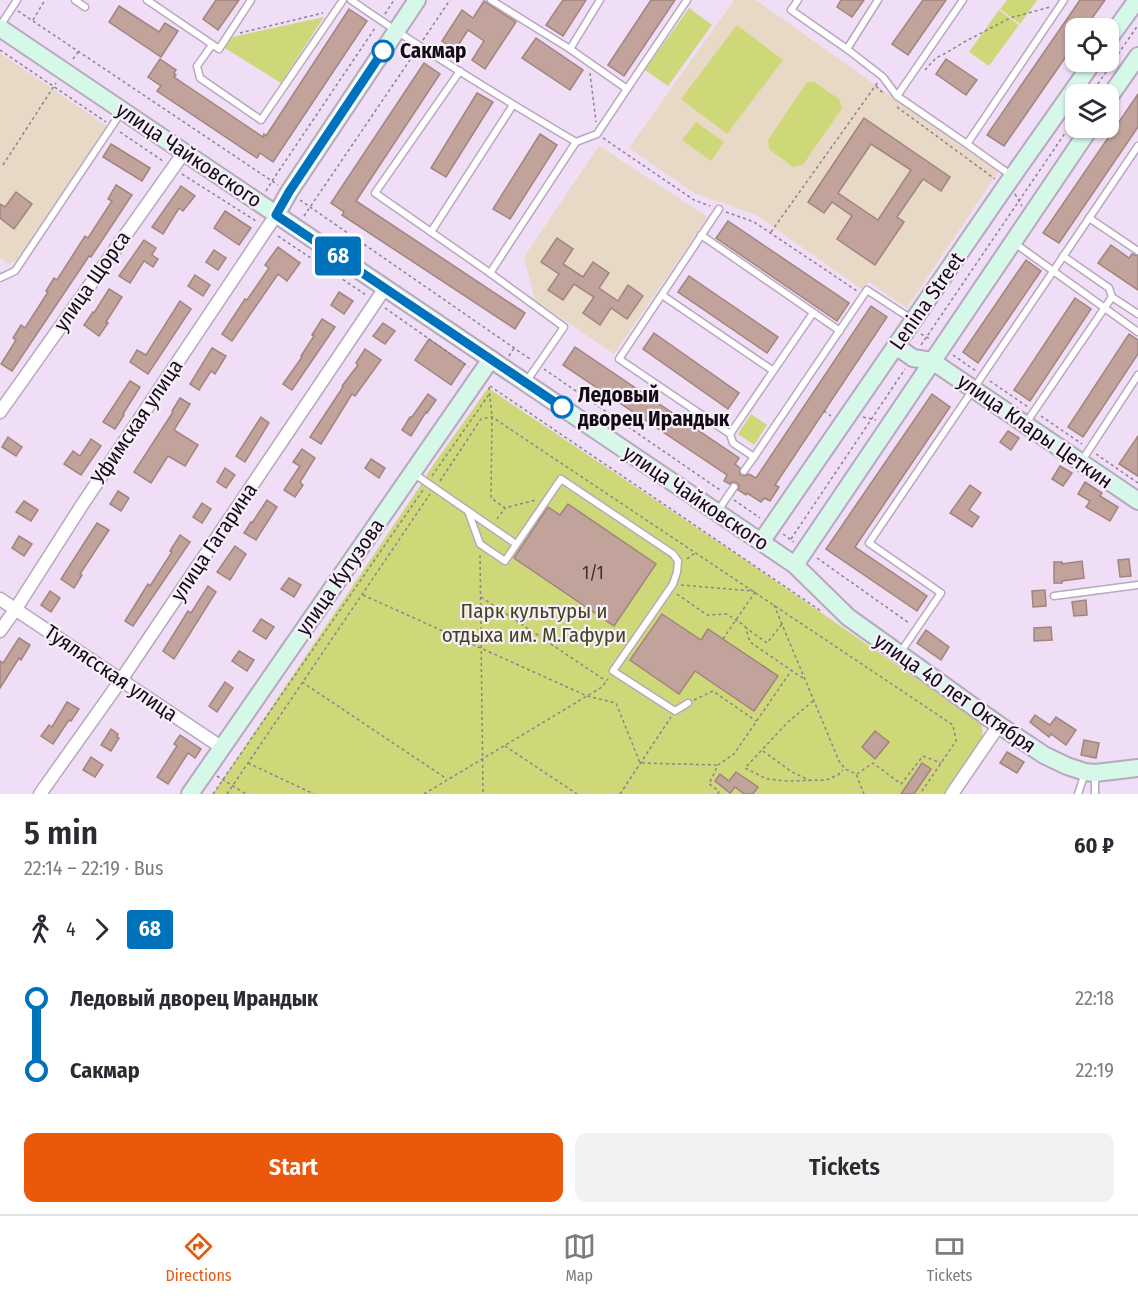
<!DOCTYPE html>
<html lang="en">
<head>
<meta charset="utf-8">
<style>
	:root { --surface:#fff; --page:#f2f2f3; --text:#2b2b33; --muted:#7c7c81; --line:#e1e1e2; --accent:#ea580c }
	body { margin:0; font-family:"Fira Sans Condensed",sans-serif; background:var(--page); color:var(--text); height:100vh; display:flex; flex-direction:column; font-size:22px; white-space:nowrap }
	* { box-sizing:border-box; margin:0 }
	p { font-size:20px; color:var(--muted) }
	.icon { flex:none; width:33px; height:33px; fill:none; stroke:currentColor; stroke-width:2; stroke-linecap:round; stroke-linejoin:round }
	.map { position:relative; height:794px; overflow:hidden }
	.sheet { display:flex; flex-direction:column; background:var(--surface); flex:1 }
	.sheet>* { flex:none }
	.badge { padding:0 12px; border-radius:4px; font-size:21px; line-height:39px }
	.buttons { position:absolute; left:1065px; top:18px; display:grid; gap:12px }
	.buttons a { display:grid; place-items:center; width:54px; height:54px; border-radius:12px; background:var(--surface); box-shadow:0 2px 4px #0004; font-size:30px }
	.map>.badge { position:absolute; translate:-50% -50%; box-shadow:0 0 0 3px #fff }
	.legs { display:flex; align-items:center; gap:9px; height:66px; padding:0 24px; font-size:20px }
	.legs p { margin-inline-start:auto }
	.head { display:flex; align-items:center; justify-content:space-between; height:102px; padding:0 24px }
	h1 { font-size:33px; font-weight:600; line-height:45px }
	.cta { display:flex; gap:12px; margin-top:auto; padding:12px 24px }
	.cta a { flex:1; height:69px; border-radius:12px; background:var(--accent); color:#fff; font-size:24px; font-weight:600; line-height:69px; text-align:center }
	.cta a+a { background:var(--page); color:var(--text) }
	ul { padding:0 24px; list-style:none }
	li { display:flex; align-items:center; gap:21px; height:72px; font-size:22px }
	li i { display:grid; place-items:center; width:9px; height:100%; margin:0 8px; background:currentColor }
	li i::after { content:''; width:15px; height:15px; margin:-8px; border:4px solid; border-radius:50%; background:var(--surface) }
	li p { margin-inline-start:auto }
	li:first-child i { background:linear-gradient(#0000 50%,currentColor 0) }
	li:last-child i { background:linear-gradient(currentColor 50%,#0000 0) }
	.dock { display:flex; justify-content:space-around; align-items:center; height:84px; border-top:2px solid var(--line); background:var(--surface); font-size:16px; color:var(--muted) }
	.dock a { display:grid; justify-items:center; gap:3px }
	.dock .selected { color:var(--accent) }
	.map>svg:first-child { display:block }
	.education { fill:#e8d8c6 }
	.green { fill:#ced879 }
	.building { fill:#c2a39c; stroke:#a1847d; stroke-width:1.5; fill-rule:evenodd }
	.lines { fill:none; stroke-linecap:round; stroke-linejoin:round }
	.lane-casing { stroke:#b8a7be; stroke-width:9 }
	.street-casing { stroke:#b8a7be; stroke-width:15 }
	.secondary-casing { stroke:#b8a7be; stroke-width:20 }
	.path { stroke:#8c8091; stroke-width:1.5; stroke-dasharray:3 3; stroke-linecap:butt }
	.lane { stroke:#fff; stroke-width:6 }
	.street { stroke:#fff; stroke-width:12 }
	.secondary { stroke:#d5f8e9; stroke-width:16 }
	.line-1-casing { stroke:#fff; stroke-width:14 }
	.line-1 { stroke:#0072bc; stroke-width:9 }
	.stop-1-dot { fill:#fff; stroke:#0072bc; stroke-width:3 }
	.labels { text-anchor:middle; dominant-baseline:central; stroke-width:4.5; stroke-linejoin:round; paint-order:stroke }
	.number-label { font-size:18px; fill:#3d3135 }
	.stop-label { font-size:21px; font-weight:bold; fill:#110b13; stroke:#f9eefc; text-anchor:start }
	.street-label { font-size:21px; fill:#110b13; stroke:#f9eefc }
	.park-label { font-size:21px; fill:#41451b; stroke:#f9eefc }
</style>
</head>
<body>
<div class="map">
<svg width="1138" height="794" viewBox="0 0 1138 794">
	<rect width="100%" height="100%" fill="#f0def6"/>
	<g class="education">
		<polygon points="734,0 756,0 998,172 907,308 869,282 863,290 756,215 694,193 629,148"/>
		<polygon points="0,53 108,127 19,259 8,264 0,258"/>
		<polygon points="599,146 708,217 614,354 535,300 524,257"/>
	</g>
	<g class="green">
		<polygon points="1007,0 1037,0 1020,24 1000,9"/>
		<polygon points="689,8 712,25 668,86 645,70"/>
		<polygon points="999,10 1019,25 989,66 969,52"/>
		<polygon points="324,17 281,83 225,48 232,37"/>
		<polygon points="737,25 783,60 727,134 681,99"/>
		<polygon points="807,82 814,82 839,99 842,108 803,165 793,167 769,149 768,140"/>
		<polygon points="696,122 724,142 711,161 682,140"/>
		<polygon points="488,388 745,560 982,724 983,740 945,794 213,794 420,486 431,468"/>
		<polygon points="751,414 767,425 754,445 738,434"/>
	</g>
	<g class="building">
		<polygon points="216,0 239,0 218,30 203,19"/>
		<polygon points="563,0 586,0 563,36 546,25"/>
		<polygon points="651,0 675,0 624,76 608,65"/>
		<polygon points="841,0 864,0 852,17 837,7"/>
		<polygon points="923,0 946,0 908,55 892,44"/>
		<polygon points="1080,0 1105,0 1085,28 1076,28 1076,42 1004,146 987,135"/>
		<polygon points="484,1 516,22 485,69 472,60 484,41 468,30 455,50 442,41 462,10 473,18"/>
		<polygon points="119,6 159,32 165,23 178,31 161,57 109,22"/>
		<polygon points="349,9 367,21 273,162 260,153 257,158 157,91 161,86 148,77 160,59 176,70 174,73 176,75 174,77 263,137 264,134 266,136"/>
		<polygon points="536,38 583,70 570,90 522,58"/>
		<polygon points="946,59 977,80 966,95 936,74"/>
		<polygon points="424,63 440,74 356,201 525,313 515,329 342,215 344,212 331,203"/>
		<polygon points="477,93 493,102 446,177 431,168"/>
		<polygon points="1138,94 1138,127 1059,243 1043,233"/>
		<path d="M864,118L950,177L941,191L923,179L897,217L904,222L875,265L837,239L852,216L832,202L824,213L808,202ZM871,144L911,170L878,220L838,193Z"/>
		<polygon points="540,134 557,145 510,219 493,209"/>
		<polygon points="111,144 150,168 142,181 103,157"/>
		<polygon points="116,185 132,195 91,257 89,256 12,371 1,364 16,340 13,338 21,325 25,328 48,292 46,291 54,278 57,280 85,236 88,238 112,201 108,199"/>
		<polygon points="181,186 195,196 183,211 179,208 163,234 152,227"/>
		<polygon points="16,192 32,204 14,229 0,218 0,204 5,207"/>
		<polygon points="225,211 251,228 239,245 214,228"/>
		<polygon points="728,221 849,303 837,321 716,238"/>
		<polygon points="557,238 573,249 563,264 583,277 593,262 609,273 599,288 618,301 628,285 643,296 627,319 611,308 600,325 583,313 594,297 574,284 563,300 548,290 559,274 541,262"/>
		<polygon points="144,240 156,248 152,255 158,259 153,267 144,261 130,283 119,276"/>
		<polygon points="1111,245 1129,258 1132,254 1138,256 1138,290 1098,263"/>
		<polygon points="278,247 300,263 287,281 278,274 232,341 222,334 245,299 247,300 269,268 265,265"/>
		<polygon points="214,250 226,258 218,270 206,262"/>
		<polygon points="1026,260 1041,271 978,363 963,352"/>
		<polygon points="195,275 210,285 203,296 188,286"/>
		<polygon points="689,276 778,337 767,353 678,292"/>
		<polygon points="109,289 122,297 106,322 108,323 99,336 84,325 93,312 94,313"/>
		<polygon points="339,292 353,301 344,314 331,305"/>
		<polygon points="1075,298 1091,309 1030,401 1014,390"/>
		<polygon points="180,301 191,309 148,374 130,362 137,350 146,355"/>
		<polygon points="871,306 887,317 775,485 779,487 770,501 764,498 761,502 747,493 746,495 738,490 739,485 736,482 732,482 730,484 724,481 727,475 563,365 575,347 739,458 735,464 740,468 740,474 744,476 749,474 756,478"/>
		<polygon points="322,319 335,327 292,390 283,384 302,357 301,356 314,336 312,335"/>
		<polygon points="383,323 395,331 385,344 373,336"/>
		<polygon points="654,333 739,393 728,409 643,349"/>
		<polygon points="1129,334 1138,340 1138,354 1083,437 1068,427"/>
		<polygon points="429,339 465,364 451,385 415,360"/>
		<polygon points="212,348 226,356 215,374 211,371 199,390 190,384"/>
		<polygon points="365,349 381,360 355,396 352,394 321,444 310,437 343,387 342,386 358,365 356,363"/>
		<polygon points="130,381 140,387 123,414 124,415 115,429 103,422"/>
		<polygon points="428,394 436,400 427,413 426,412 411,436 402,430 410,417 412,417"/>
		<polygon points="932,394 950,407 855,547 927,596 917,611 826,549"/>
		<polygon points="180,398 190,404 174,430 198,445 185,466 168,456 151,483 134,472 173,412 172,411"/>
		<polygon points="261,417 269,423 245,462 236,456"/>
		<polygon points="1008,431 1019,438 1011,450 1000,442"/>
		<polygon points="1138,436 1138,476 1119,464"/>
		<polygon points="8,437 22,447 16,456 2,447"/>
		<polygon points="91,439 101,446 81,475 64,464 73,451 80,456"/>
		<polygon points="302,449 315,458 300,482 303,485 295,497 284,490 300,466 293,462"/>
		<polygon points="371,459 385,468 379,478 365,468"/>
		<polygon points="1060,466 1072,473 1063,486 1052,479"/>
		<polygon points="225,468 235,475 226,488 217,482"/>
		<polygon points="1085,482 1102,493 1100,496 1118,507 1110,521 1086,507 1090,501 1078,494"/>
		<polygon points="970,485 981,493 969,510 979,517 972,527 950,513"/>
		<polygon points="118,491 129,498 121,511 110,504"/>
		<polygon points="267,500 277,507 256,540 244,533 251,522 252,523"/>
		<polygon points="24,501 38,510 31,521 16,512"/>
		<polygon points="202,503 211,509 202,523 193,517"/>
		<polygon points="568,504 656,564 614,626 514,558 548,507 560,515"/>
		<polygon points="97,523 109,530 80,574 82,575 74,588 61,579"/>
		<polygon points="180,535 190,542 133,626 125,621 148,584 150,586 172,552 170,551"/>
		<polygon points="19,536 32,544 24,556 12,548"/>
		<polygon points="235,546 246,554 230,580 217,572"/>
		<polygon points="1129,559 1131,576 1120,577 1118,560"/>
		<polygon points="1082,561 1084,578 1062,581 1062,583 1054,583 1054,562 1062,562 1062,564"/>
		<polygon points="289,578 301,585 294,597 281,589"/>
		<polygon points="208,586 216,592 174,659 163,651 188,611 191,613"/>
		<polygon points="1045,590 1046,606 1033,607 1032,591"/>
		<polygon points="50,591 60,598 51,612 41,605"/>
		<polygon points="1086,600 1087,615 1074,616 1072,602"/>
		<polygon points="662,614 701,640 708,629 778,676 754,711 695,671 679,694 630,660"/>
		<polygon points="261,619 274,627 266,639 253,631"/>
		<polygon points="1051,627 1052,640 1034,641 1034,628"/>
		<polygon points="926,630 949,647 941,660 917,643"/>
		<polygon points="19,638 30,645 21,660 19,658 0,688 0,661 3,663"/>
		<polygon points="239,651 254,660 247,671 232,661"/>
		<polygon points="225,682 233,688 217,712 209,706"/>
		<polygon points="67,702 79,709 71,721 69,720 53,744 41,736 49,725 52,727"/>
		<polygon points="1035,715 1050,725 1056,717 1076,730 1066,745 1051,734 1049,737 1030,722"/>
		<polygon points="111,729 118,734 117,737 119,738 111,751 101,745"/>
		<polygon points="875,731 889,742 875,759 862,747"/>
		<polygon points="180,735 201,749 195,758 188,753 168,784 157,777 177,746 174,744"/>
		<polygon points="1084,740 1099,743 1096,758 1081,755"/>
		<polygon points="1007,752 1024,762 1017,773 1000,763"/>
		<polygon points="91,757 103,765 95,777 83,770"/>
		<polygon points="922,763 931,769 914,794 901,794"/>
		<polygon points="736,772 758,787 753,794 744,794 735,787 730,793 715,781 720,774 729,781"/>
	</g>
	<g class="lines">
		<defs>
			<g id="lane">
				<polyline points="75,0 85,7"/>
				<polyline points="147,0 219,49 251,0"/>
				<path d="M351,0C424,51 500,97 576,142"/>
				<polyline points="491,0 570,49 627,89 687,0"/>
				<polyline points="798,0 791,10 847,49 883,77 897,96 967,144"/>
				<polyline points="0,26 17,0"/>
				<polyline points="212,45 197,66 200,78 261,120 343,0"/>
				<polyline points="570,49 600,0"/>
				<polyline points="847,49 878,0"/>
				<polyline points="460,71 375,193 490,273 564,327 526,382"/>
				<polyline points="897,96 963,0"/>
				<polyline points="1012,176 967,144 1064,0"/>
				<polyline points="719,209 619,359 730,434 733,443 754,457 867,290 913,320"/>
				<polyline points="1089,218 1138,251"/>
				<polyline points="431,232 513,105"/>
				<polyline points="701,235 840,331"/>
				<polyline points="1013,242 1138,332"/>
				<polyline points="1063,256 1109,288 1112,297 1138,314"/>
				<polyline points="490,273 576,142 597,134 627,89"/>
				<polyline points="0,278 15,271 122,111"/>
				<polyline points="662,295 772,370"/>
				<polyline points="1026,423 1112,297"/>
				<polyline points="730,434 813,313"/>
				<polyline points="1081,462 1138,375"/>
				<polyline points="744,471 754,457"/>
				<polyline points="413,473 468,511 480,544 505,561 561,479 673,554 678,561 677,572 673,584 613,671 675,711 688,703"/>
				<polyline points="468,511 516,544"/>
				<polyline points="717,512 734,487"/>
				<polyline points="1054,596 1138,585"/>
				<polyline points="900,653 941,593 869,543 1138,146"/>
				<polyline points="1095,774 1095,794"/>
				<polyline points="1078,794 1085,773"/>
			</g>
			<g id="street">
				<polyline points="0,412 185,151"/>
				<polyline points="0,599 221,747"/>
				<polyline points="0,631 15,610 82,505 276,215"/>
				<polyline points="40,794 121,680 385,288"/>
				<polyline points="952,794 999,725"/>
			</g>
			<g id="secondary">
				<path d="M0,28C266,206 530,386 795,565L848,617L999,725L1044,755L1067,766L1085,772L1095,773L1138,768"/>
				<polyline points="1108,40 1137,0"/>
				<polyline points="1108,99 1138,56"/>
				<polyline points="276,215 289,192 417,0"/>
				<polyline points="896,346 913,358 932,361 1138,501"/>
				<polyline points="761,542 1005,187 1093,62"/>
				<polyline points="795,565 1090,128"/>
				<polyline points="190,794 491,359"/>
			</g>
		</defs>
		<use href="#lane" class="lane-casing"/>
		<use href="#street" class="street-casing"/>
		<use href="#secondary" class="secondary-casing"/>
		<g class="path">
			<polyline points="18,11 278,185"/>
			<polyline points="385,14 394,0"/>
			<polyline points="33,20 45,0"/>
			<polyline points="240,33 323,13"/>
			<polyline points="423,40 450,0"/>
			<polyline points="0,50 106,122"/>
			<polyline points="73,59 79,51"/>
			<polyline points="925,70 936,58 946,53 966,41 1010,18 1050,7"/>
			<polyline points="590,73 596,122"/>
			<polyline points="876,86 883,93"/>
			<polyline points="1091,94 1138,25"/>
			<polyline points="897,107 995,179"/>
			<polyline points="1108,122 1116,111"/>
			<polyline points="120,132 163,161"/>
			<polyline points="603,138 694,200 710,206"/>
			<polyline points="3,165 56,83"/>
			<polyline points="182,174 256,221"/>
			<polyline points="266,191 272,181 375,28"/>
			<polyline points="1015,194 1022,206"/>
			<polyline points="300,200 530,359"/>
			<polyline points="726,212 754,222 857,291"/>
			<polyline points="304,216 414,54"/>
			<polyline points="771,232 878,82"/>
			<polyline points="278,236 366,295"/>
			<polyline points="385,308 469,367"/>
			<polyline points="921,334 930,339"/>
			<polyline points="921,345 1076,117"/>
			<polyline points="953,355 976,371"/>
			<polyline points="509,356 514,348"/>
			<polyline points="544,369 720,490"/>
			<polyline points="990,381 1028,407"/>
			<polyline points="490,386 821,611"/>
			<polyline points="489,387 492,417 491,498 505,508 536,500"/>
			<polyline points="824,411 831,416"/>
			<polyline points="1041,416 1082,444"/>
			<polyline points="863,417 876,420"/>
			<polyline points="1096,454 1138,483"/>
			<polyline points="432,476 490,393"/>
			<polyline points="440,481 481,419 492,417 953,725 956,741 920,794"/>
			<polyline points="734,500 760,518"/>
			<polyline points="497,519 505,508"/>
			<polyline points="783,534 794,542"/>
			<polyline points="791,539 905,369"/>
			<polyline points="480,555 483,794"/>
			<polyline points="817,558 909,623"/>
			<polyline points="687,559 695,553"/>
			<polyline points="681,585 754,591"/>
			<polyline points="677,594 707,615 727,614 745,626 750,642 804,679"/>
			<polyline points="363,595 587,696 616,703 640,763 718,765"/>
			<polyline points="481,597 606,681"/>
			<polyline points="774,605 839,761 845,769 856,774 864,794"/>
			<polyline points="745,627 767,643 782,624"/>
			<polyline points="723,639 755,592"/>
			<polyline points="302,682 447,779"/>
			<polyline points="694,700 713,691 756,721"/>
			<polyline points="813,701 788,722 745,768 767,779 786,781 826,780 838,775 843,770"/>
			<polyline points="505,746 577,794"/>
			<polyline points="763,751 792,772 809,780"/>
			<polyline points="248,763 314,794"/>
			<polyline points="857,774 873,763 901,784 923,756 941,763"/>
			<polyline points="217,776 246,794"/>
			<polyline points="213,794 423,490"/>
			<polyline points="227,794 430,494"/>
			<polyline points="424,794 602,687 608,679"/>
			<polyline points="620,794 671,717"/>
			<polyline points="718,794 719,791 709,784 718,765 734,754 791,671"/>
		</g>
		<use href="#lane" class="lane"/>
		<use href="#street" class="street"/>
		<use href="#secondary" class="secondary"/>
	</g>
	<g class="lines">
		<defs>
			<polyline id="line-1" points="383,51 289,192 276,215 562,407"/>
		</defs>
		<use href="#line-1" class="line-1-casing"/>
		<use href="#line-1" class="line-1"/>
	</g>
	<g class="stop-1-dot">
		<circle cx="383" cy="51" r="10"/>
		<circle cx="562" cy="407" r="10"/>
	</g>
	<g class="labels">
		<g class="number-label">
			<text x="593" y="573">1/1</text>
		</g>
		<g class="stop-label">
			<text x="400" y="51">Сакмар</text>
			<text x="578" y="395">Ледовый<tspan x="578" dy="24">дворец Ирандык</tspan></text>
		</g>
		<g class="street-label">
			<text transform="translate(189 155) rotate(34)">улица Чайковского</text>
			<text transform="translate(92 281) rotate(-55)">улица Щорса</text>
			<text transform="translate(927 301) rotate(-55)">Lenina Street</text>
			<text transform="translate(137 422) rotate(-56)">Уфимская улица</text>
			<text transform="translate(1035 431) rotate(35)">улица Клары Цеткин</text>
			<text transform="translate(696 498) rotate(34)">улица Чайковского</text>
			<text transform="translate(214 542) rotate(-56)">улица Гагарина</text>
			<text transform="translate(340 577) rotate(-55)">улица Кутузова</text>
			<text transform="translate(111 673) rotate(34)">Туялясская улица</text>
			<text transform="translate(955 693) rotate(35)">улица 40 лет Октября</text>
		</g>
		<g class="park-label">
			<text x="534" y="611">Парк культуры и<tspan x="534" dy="24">отдыха им. М.Гафури</tspan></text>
		</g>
	</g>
</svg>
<div class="buttons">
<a><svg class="icon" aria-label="locate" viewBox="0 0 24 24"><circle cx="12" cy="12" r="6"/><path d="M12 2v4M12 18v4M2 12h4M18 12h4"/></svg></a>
<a><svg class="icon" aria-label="layers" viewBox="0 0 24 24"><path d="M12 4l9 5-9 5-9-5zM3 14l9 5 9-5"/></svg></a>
</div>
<b class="badge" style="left:338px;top:256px;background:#0072bc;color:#fff">68</b>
</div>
<section class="sheet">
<div class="head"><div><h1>5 min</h1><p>22:14 – 22:19 · Bus</p></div><b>60 ₽</b></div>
<div class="legs"><svg class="icon" aria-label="walk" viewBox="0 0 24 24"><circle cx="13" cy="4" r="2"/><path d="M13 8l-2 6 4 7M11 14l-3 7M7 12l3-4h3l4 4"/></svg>4<svg class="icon" aria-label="forward" viewBox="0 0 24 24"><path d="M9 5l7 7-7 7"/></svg><b class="badge" style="background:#0072bc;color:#fff">68</b></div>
<ul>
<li><i style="color:#0072bc"></i><b>Ледовый дворец Ирандык</b><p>22:18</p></li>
<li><i style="color:#0072bc"></i><b>Сакмар</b><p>22:19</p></li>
</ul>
<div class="cta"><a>Start</a><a>Tickets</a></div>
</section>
<nav class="dock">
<a class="selected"><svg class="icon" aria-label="directions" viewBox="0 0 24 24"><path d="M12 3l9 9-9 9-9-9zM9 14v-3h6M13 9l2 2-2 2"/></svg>Directions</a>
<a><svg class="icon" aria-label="map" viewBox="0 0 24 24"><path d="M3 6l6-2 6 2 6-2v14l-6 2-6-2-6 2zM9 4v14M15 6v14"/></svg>Map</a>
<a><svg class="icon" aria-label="tickets" viewBox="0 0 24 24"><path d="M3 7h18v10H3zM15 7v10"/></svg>Tickets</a>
</nav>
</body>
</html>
